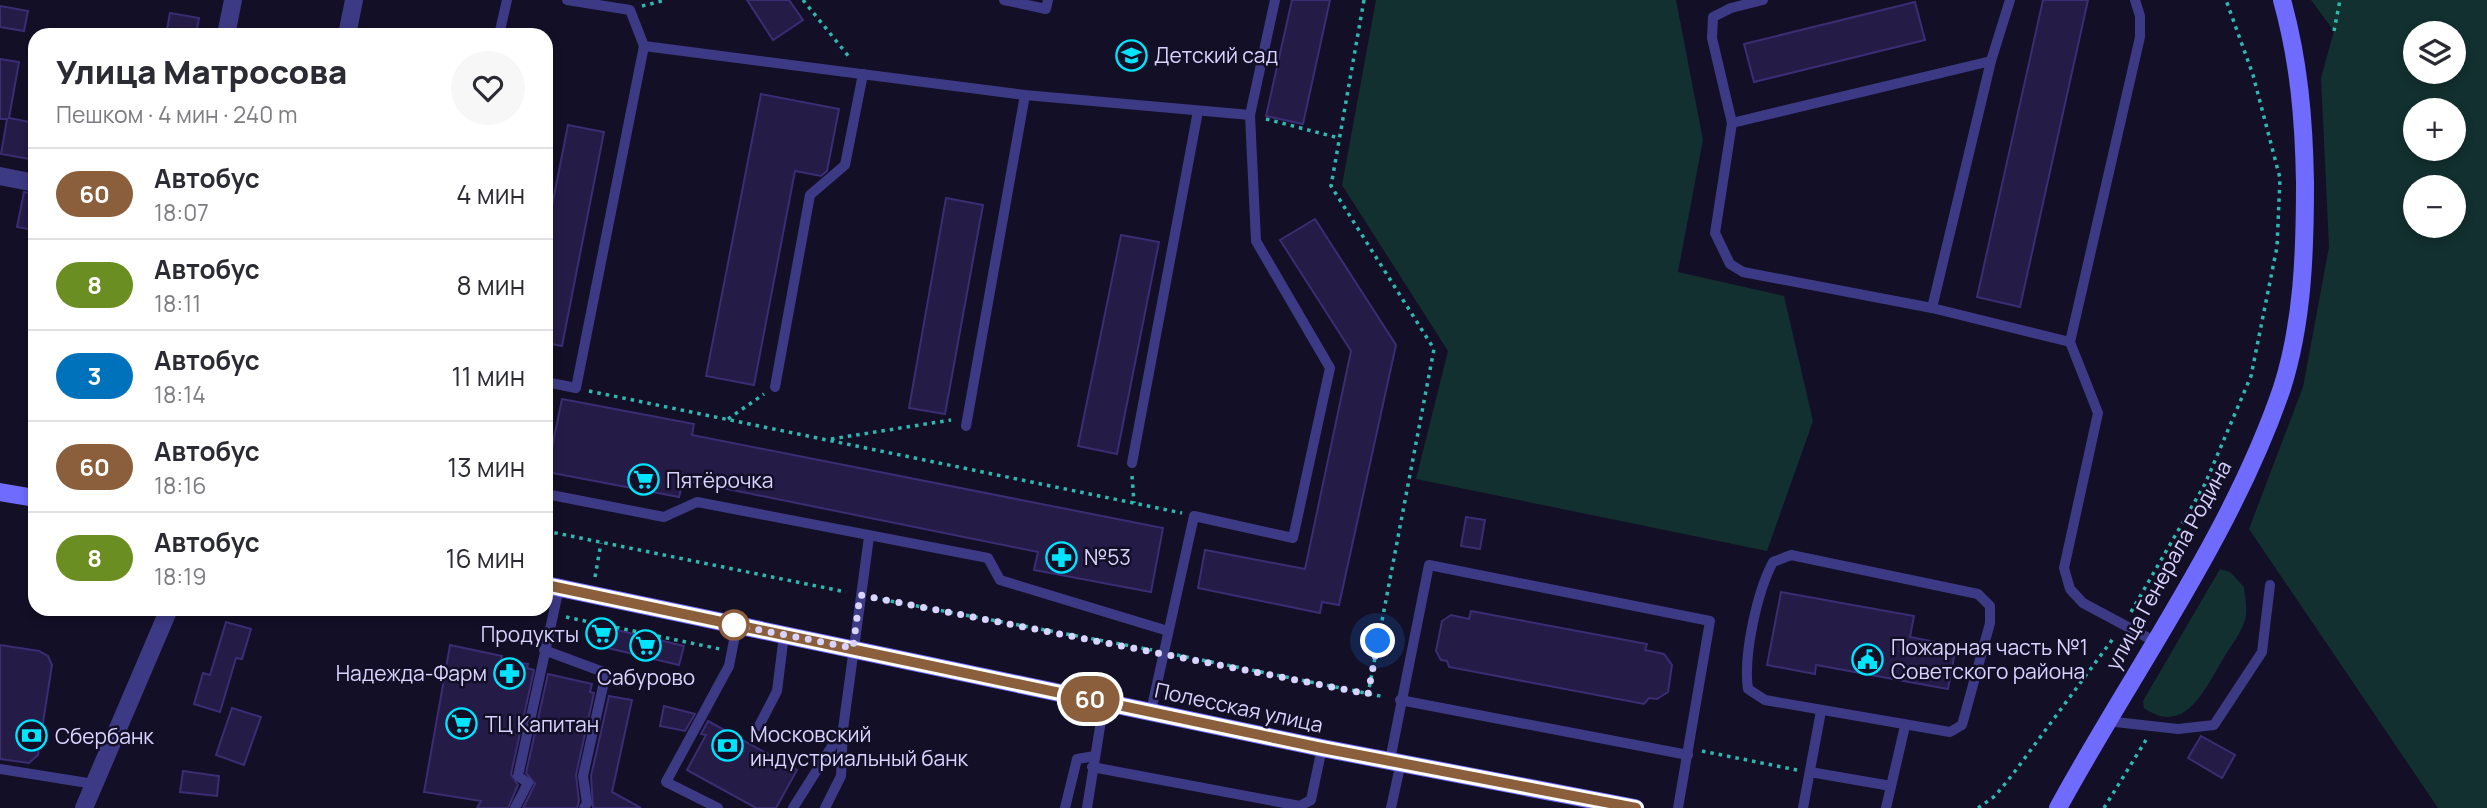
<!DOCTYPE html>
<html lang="ru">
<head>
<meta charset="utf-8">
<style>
	:root { --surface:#fff; --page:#f7f7f7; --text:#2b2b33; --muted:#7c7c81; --line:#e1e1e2 }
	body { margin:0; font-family:Manrope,sans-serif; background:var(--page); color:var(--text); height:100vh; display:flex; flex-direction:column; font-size:26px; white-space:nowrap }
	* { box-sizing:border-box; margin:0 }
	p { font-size:23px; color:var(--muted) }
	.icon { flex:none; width:38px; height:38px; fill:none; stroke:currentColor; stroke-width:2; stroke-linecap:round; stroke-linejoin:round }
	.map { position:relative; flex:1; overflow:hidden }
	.panel { position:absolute; left:28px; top:28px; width:525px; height:588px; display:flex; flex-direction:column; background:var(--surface); border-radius:21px; box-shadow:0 4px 10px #0003 }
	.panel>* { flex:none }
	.badge { padding:0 14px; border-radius:23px; font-size:24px; line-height:46px }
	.tools { position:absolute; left:2403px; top:21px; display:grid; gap:14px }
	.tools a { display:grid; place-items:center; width:63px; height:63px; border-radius:50%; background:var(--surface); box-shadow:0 4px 10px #0003; font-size:35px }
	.you { position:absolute; width:35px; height:35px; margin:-18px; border:5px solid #fff; border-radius:50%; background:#1a73e8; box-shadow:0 0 0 10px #1a73e833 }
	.map>.badge { position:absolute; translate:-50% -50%; box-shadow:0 0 0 4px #fff }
	.round { display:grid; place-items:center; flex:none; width:74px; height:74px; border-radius:37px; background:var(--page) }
	.head { display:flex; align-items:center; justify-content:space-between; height:119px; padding:0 28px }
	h1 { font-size:33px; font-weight:800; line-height:52px }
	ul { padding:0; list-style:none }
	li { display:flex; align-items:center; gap:21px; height:91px; padding:0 28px; border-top:2px solid var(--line) }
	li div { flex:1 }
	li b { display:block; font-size:26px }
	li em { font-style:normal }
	li .badge { min-width:77px; font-weight:700; text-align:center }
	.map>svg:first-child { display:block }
	.green { fill:#12302f; fill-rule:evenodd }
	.building { fill:#241b47; stroke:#3b2d73; stroke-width:2 }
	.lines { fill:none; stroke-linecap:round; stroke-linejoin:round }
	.path { stroke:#2fb8b0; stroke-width:3.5; stroke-dasharray:3.5 5; stroke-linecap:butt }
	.lane { stroke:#3d3a85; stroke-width:10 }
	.street { stroke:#3d3a85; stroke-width:18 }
	.secondary { stroke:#6f6bff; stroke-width:18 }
	.line-casing { stroke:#fff; stroke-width:16 }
	.line { stroke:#8b5e3c; stroke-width:10 }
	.walk { stroke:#d9d4ff; stroke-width:7; stroke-dasharray:0 12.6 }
	.stop-dot { fill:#fff; stroke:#8b5e3c; stroke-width:3.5 }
	.labels { text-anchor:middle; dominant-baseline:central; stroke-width:5; stroke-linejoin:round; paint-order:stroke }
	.poi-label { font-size:21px; fill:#d9d4ff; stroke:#130f26; text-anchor:start }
	.street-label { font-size:21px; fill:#d9d4ff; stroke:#130f26 }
</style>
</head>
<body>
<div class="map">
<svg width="2487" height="808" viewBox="0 0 2487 808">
	<rect width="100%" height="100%" fill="#130f26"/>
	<g class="green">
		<polygon points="1376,0 1676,0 1703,140 1678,272 1784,296 1813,421 1767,551 1416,479 1448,351 1342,185"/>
		<path d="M2311,0H2487V808H2438L2249,529L2303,387L2329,247L2321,78L2334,31ZM2454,33V72H2415V33ZM2454,110V149H2415V110ZM2415,187H2454V226H2415Z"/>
		<path d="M2220,569L2230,572L2244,587C2245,598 2248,610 2245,620C2241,633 2230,647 2223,659C2205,689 2185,737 2144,708L2143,701Z"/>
	</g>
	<g class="building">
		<polygon points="747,0 789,0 803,20 773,40"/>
		<polygon points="1292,0 1330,0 1303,124 1266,116"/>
		<polygon points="2043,0 2088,0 2020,307 1977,297"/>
		<polygon points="1915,2 1925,40 1754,82 1744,44"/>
		<polygon points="0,6 28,11 24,31 0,27"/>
		<polygon points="170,13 199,18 196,35 166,35"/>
		<polygon points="0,59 19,62 9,118 35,123 35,160 1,154 7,119 0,119"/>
		<polygon points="761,94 839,109 827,171 821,176 795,171 754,385 706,376"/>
		<polygon points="568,125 604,132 562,346 546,343 546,236"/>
		<polygon points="24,192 35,194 35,230 17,227"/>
		<polygon points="946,198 983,205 945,414 909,408"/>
		<polygon points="1315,219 1396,345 1339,605 1322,602 1320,613 1198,588 1205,550 1305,569 1351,351 1280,240"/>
		<polygon points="1121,235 1159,242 1117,454 1078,446"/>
		<polygon points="562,399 694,424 692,435 1163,528 1151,592 1034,570 1038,552 683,480 679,497 547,472"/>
		<polygon points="1466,517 1485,520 1480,549 1461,546"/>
		<polygon points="1781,592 1914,616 1910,637 1956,646 1948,689 1816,665 1815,674 1767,665"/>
		<polygon points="1471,611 1647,644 1645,650 1664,654 1672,665 1668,692 1657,699 1649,698 1644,704 1449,667 1447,661 1441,660 1436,651 1442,621 1451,615 1469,619"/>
		<polygon points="226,622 251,629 242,659 236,658 220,712 194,704 203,673 210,675"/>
		<polygon points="596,625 684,646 679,665 591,644"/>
		<polygon points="0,645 39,651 48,656 52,665 38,755 29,763 0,759"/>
		<polygon points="450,645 502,656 501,660 528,664 527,668 534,670 511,774 518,785 508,808 477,808 481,801 424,792"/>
		<polygon points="548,674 592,684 590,692 594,693 576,775 579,801 577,808 523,808 535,784 526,773"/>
		<polygon points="609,696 632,700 612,792 641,808 593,808 591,776"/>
		<polygon points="664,706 695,714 685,731 660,726"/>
		<polygon points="232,708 261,717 244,765 216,755"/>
		<polygon points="708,721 797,770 776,808 756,808 687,770 706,735 701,734"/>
		<polygon points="2201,736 2235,755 2222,778 2188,758"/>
		<polygon points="183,771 219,776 217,796 180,792"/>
	</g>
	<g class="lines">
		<g class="path">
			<polyline points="803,0 850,58"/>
			<polyline points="1364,0 1331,186 1434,349 1368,694"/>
			<polyline points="642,6 666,0"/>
			<polyline points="2334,31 2340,0"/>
			<polyline points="1266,119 1339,138"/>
			<polyline points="589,391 1182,513"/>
			<polyline points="728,419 764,394"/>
			<polyline points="831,439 951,420"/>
			<polyline points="1132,476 1134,503"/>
			<polyline points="546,531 846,592"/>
			<polyline points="595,577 601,543"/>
			<polyline points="874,598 1152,650"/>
			<polyline points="528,609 538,611"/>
			<polyline points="2131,612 2205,484 2251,376 2277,247 2280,178 2253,75 2226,0"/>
			<polyline points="566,617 720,649"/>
			<polyline points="1177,655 1385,697"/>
			<polyline points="1702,751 1797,770"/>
			<polyline points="1978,808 1995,796 2013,774 2115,636"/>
			<polyline points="2104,808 2146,740"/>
		</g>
		<g class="lane">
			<polyline points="567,0 630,10 644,46 1025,95 1250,115"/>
			<polyline points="1004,0 1046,9 1048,0"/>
			<polyline points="1763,0 1731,8 1713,17 1712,38 1732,123 1991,61"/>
			<polyline points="2010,0 1991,61 1932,308 2070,342"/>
			<polyline points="2135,0 2140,16 2140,37 2070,342 2098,413 2064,568 2070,589 2083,603 2154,641"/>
			<polyline points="499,35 507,0"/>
			<polyline points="1732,123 1715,233 1730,264 1743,272 1932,308"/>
			<polyline points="546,382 576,388 644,46"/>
			<polyline points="775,387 810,195 845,165 863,74"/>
			<polyline points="966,426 1025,95"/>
			<polyline points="1132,463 1198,111"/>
			<polyline points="546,494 664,517 697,502 988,558 1000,580 1168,631"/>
			<path d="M1791,555L1978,594L1990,606V623L1962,725L1950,732L1765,700L1748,689C1743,656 1757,592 1773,562Z"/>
			<polyline points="544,650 606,673 583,776 587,803 584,808"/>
			<polyline points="1400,700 1688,755"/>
			<polyline points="1151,711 1194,516 1293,538 1330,368 1256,241 1250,115 1275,0"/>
			<polyline points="2106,721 2178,729 2214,725 2262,652 2270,585"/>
			<polyline points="759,726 777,691 784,635"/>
			<polyline points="1390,760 1429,565 1710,621 1678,808"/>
			<polyline points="1092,767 1300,806 1311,800 1322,748"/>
			<polyline points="0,769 94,784"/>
			<polyline points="1810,772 1891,786"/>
			<polyline points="515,808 528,783 518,776 559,588"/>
			<polyline points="718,808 666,782 729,666 737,625"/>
			<polyline points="793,808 841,732"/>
			<polyline points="825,808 841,776 843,729 869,537"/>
			<polyline points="1065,808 1077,759 1095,756"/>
			<polyline points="1087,808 1104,702"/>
			<polyline points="1391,808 1401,762"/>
			<polyline points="1803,808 1821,711"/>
			<polyline points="1886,808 1905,726"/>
		</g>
		<g class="street">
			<polyline points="226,35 233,0"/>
			<polyline points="347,35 354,0"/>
			<polyline points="0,176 35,183"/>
			<polyline points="84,808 169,609"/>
		</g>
		<g class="secondary">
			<polyline points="0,492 35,498"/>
			<polyline points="546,585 1322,748 1635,808"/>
			<path d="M2058,808C2132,672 2232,535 2282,388C2303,322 2305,251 2305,183C2304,120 2299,61 2282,0"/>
		</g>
	</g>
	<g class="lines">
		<defs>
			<polyline id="line" points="546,585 1322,748 1636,808"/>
		</defs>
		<use href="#line" class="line-casing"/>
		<use href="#line" class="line"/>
		<polyline class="walk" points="734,625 853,648 860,595 1368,694 1378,641"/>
	</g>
	<defs>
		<symbol id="school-ring" viewBox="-11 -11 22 22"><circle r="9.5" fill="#130f26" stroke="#00e5ff" stroke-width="1.5"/><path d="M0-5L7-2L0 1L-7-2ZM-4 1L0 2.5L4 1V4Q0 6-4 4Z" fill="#00e5ff"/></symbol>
		<symbol id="supermarket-ring" viewBox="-11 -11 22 22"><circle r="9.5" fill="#130f26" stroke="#00e5ff" stroke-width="1.5"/><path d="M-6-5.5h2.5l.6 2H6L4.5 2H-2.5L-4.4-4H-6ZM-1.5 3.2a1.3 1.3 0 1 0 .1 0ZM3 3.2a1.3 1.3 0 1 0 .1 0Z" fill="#00e5ff"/></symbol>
		<symbol id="pharmacy-ring" viewBox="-11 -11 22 22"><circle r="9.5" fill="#130f26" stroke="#00e5ff" stroke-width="1.5"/><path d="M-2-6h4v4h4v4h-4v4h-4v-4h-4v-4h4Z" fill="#00e5ff"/></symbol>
		<symbol id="civic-ring" viewBox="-11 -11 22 22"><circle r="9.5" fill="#130f26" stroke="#00e5ff" stroke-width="1.5"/><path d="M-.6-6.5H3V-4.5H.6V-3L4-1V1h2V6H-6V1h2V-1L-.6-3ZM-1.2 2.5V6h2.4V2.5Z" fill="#00e5ff"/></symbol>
		<symbol id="bank-ring" viewBox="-11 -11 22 22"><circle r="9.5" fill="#130f26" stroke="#00e5ff" stroke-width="1.5"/><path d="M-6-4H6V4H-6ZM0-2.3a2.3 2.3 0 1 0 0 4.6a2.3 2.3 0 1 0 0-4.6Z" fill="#00e5ff"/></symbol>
	</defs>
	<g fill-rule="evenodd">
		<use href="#school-ring" x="1114" y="38" width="35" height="35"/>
		<use href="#supermarket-ring" x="626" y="462" width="35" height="35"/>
		<use href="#pharmacy-ring" x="1044" y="540" width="35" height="35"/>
		<use href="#supermarket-ring" x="584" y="616" width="35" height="35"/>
		<use href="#supermarket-ring" x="628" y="628" width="35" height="35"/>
		<use href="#civic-ring" x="1850" y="642" width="35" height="35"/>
		<use href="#pharmacy-ring" x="492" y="656" width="35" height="35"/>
		<use href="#supermarket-ring" x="444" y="706" width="35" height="35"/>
		<use href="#bank-ring" x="14" y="718" width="35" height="35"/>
		<use href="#bank-ring" x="710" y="728" width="35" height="35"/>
	</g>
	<circle class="stop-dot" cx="734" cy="625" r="14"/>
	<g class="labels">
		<g class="poi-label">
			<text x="1154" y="55">Детский сад</text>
			<text x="666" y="480">Пятёрочка</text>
			<text x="1084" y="557">№53</text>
			<text x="579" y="634" text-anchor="end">Продукты</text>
			<text x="1891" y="647">Пожарная часть №1<tspan x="1891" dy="24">Советского района</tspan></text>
			<text x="487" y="673" text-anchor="end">Надежда-Фарм</text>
			<text x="646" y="677" text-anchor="middle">Сабурово</text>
			<text x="485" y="724">ТЦ Капитан</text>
			<text x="750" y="734">Московский<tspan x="750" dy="24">индустриальный банк</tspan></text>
			<text x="55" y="736">Сбербанк</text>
		</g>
		<g class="street-label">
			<text transform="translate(2168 565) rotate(-61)">улица Генерала Родина</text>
			<text transform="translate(1239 707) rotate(12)">Полесская улица</text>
		</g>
	</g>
</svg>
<div class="tools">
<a><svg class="icon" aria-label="layers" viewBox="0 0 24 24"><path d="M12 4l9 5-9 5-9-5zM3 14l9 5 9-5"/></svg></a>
<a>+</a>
<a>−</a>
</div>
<div class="you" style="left:1378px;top:641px"></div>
<b class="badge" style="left:1090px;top:699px;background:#8b5e3c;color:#fff">60</b>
<section class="panel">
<div class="head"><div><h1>Улица Матросова</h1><p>Пешком · 4 мин · 240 m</p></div><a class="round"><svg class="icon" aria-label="heart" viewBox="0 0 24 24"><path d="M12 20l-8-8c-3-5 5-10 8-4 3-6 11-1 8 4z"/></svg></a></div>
<ul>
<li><span class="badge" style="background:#8b5e3c;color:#fff">60</span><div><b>Автобус</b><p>18:07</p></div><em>4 мин</em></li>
<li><span class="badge" style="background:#6b8e23;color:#fff">8</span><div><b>Автобус</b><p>18:11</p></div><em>8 мин</em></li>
<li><span class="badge" style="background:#0072bc;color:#fff">3</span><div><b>Автобус</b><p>18:14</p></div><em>11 мин</em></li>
<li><span class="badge" style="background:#8b5e3c;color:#fff">60</span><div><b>Автобус</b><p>18:16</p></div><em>13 мин</em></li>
<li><span class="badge" style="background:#6b8e23;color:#fff">8</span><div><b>Автобус</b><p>18:19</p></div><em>16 мин</em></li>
</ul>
</section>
</div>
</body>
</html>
